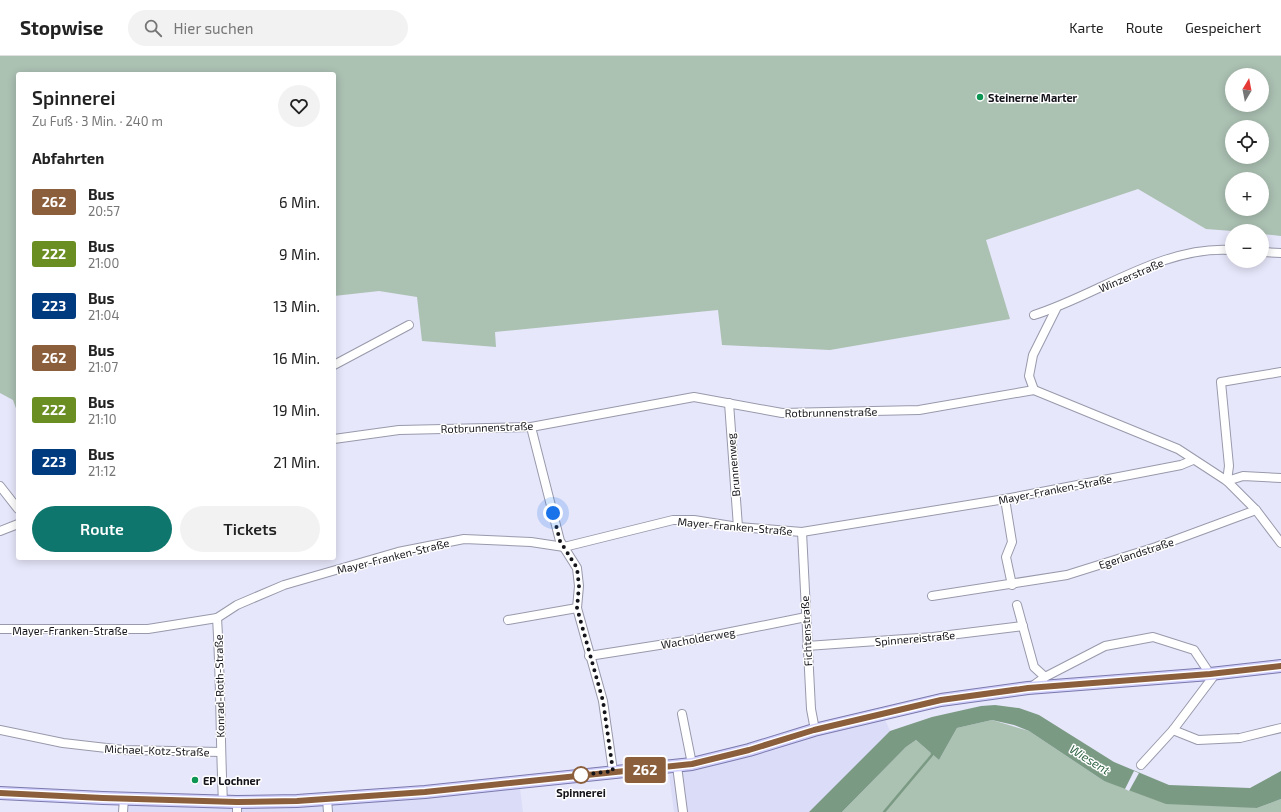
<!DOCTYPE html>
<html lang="de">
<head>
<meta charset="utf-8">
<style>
	:root { --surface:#fff; --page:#f2f2f2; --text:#222; --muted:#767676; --line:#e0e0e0; --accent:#0f766e }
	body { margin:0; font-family:"Exo 2",sans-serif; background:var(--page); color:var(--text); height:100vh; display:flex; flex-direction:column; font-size:15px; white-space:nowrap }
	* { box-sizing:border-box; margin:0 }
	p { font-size:13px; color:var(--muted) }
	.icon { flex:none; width:22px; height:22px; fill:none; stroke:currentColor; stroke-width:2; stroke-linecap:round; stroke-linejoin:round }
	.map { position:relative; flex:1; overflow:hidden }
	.sheet { position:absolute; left:16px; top:16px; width:320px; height:488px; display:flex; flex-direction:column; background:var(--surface); border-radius:4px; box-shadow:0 2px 10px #0003 }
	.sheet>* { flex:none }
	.badge { padding:0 8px; border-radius:3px; font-size:14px; line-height:26px }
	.needle { width:26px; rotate:10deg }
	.fabs { position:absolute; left:1225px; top:12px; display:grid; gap:8px }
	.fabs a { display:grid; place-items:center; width:44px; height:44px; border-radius:50%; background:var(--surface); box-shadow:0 2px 10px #0003; font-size:20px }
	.you { position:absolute; width:20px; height:20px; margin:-10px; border:3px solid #fff; border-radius:50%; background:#1a73e8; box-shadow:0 0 0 6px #1a73e833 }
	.map>.badge { position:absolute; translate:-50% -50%; box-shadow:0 0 0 2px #fff }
	h2 { padding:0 16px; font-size:15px; line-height:36px }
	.round { display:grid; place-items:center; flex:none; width:42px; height:42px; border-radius:21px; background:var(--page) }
	.head { display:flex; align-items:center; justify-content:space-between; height:68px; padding:0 16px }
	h1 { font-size:19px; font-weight:600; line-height:30px }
	.primary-button { display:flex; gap:8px; margin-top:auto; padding:8px 16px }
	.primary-button a { flex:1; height:46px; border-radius:24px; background:var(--accent); color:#fff; font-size:16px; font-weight:600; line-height:46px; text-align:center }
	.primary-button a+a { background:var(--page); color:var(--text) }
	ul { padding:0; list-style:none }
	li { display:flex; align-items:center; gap:12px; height:52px; padding:0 16px }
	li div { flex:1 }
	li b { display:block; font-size:15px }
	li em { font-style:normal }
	li .badge { min-width:44px; font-weight:700; text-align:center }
	header { display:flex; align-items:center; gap:24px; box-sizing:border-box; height:56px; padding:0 20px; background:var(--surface); border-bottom:1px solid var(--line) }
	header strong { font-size:19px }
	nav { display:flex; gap:22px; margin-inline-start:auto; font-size:14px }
	.search { width:280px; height:36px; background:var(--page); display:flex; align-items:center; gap:10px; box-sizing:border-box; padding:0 14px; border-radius:22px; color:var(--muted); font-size:15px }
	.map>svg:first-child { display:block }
	.built { fill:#dbdcf7 }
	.green { fill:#abc1b2; fill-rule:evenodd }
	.water { fill:#7b9a84 }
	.pier { fill:#e7e7fb }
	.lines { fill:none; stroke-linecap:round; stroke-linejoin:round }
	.stream { stroke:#7b9a84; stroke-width:2.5 }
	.street-casing { stroke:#9899ab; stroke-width:10 }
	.primary-casing { stroke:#7b7aad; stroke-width:14 }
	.street { stroke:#fff; stroke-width:8 }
	.primary { stroke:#d1d0fd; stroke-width:12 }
	.line-casing { stroke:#fff; stroke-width:9 }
	.line { stroke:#8b5e3c; stroke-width:6 }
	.walk { stroke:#14141b; stroke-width:4; stroke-dasharray:0 7.2 }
	.poi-dot { fill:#0d9554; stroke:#fff; stroke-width:1.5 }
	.stop-dot { fill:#fff; stroke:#8b5e3c; stroke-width:2 }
	.labels { text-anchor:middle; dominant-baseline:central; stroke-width:3; stroke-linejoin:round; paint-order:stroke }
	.poi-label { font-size:11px; font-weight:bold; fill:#14141b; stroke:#fff; text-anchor:start }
	.street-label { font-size:11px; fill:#14141b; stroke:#fff }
	.stop-label { font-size:11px; font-weight:bold; fill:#14141b; stroke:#fff }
	.water-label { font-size:12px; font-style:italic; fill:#2f6343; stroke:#fff }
</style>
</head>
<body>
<header>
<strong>Stopwise</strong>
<div class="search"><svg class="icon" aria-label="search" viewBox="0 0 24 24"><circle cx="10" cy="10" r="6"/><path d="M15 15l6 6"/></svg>Hier suchen</div>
<nav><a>Karte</a><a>Route</a><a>Gespeichert</a></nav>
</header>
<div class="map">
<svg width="1281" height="756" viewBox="0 0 1281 756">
	<rect width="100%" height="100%" fill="#e7e7fb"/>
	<g class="built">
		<polygon points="883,659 890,675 809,756 674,756 669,719"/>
		<polygon points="520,732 523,756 127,756 127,743 425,739"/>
	</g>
	<g class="green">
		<path d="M0,0H1281V180L1262,178V175H1232L1206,173L1138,133L986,184L1010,263L830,294L722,289L718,254L495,276L496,291L422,285L417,241L379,235L334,240V18H18V358L13,344L0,337ZM1232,19H1262V49H1232ZM1232,71H1262V101H1232ZM1232,123H1262V153H1232Z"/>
		<polygon points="992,664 1029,675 1104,725 1257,752 1281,743 1281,756 842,756 906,691 916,684 939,704 957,672"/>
	</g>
	<polygon class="water" points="995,649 1019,652 1039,659 1114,706 1169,729 1250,732 1281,715 1281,743 1257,752 1166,748 1104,725 1029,675 1014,669 992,664 957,672 939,704 916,684 906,691 842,756 809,756 890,675 932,661 981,650"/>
	<polygon class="pier" points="1134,715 1139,717 1129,735 1125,733"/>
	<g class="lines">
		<polyline class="stream" points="884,756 932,699 932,697"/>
		<defs>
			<g id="street">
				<polyline points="1262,196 1281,197"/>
				<path d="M1034,259C1098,239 1163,189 1232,194"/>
				<polyline points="334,309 409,269"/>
				<polyline points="1281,316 1221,326 1229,410 1227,425 1243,420 1281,422"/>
				<polyline points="1034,334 1029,320 1033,299 1056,253"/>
				<polyline points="729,347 738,471"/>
				<polyline points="531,371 560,485 577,512 579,530 577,552 603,645 613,715"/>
				<polyline points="334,383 399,374 531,371 694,341 782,357 919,354 1034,334 1178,393 1227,425 1256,454 1281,487"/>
				<polyline points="0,430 18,453"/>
				<polyline points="1005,443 1012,486 1006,501 1012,529"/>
				<polyline points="0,475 18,468"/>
				<polyline points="802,476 811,653 815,674"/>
				<polyline points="932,540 1067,519 1156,491 1256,454"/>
				<polyline points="1017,549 1034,611 1045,621"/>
				<path d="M217,562C221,624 220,685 223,746"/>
				<polyline points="508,564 577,552"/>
				<polyline points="0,573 148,573 217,562 237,549 284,529 398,496 464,483 531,486 564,491 673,464 694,464 738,471 802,476 1005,443 1181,409 1193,404"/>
				<polyline points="807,590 933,581 1023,570"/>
				<polyline points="589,600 691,584 806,561"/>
				<polyline points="1031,631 1045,621 1105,590 1153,581 1194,594 1210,618"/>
				<polyline points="682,658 692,708"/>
				<polyline points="0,674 63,687 124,694 221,696"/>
				<polyline points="1173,674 1198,684 1240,682 1281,672"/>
				<polyline points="1141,709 1173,674 1216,617"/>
				<polyline points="677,710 683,756"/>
				<polyline points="327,743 328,756"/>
				<polyline points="237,746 237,756"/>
				<polyline points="123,756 124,743"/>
			</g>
			<polyline id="primary" points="0,737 103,742 237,746 297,745 425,736 692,708 749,694 814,674 941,644 1028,632 1210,618 1281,610"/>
		</defs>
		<use href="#street" class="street-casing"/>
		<use href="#primary" class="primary-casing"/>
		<use href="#street" class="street"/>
		<use href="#primary" class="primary"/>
	</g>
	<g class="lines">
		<defs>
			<polyline id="line" points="0,737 103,742 237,746 297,745 425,736 692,708 749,694 814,674 941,644 1028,632 1210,618 1281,610"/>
		</defs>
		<use href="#line" class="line-casing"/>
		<use href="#line" class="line"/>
		<polyline class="walk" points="553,457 560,485 577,512 579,530 577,552 603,645 613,715 581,719"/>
	</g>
	<g class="poi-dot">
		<circle cx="980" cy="41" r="4"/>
		<circle cx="195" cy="724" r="4"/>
	</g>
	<circle class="stop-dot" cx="581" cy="719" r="8"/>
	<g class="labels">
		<g class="poi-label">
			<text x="988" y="41">Steinerne Marter</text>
			<text x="203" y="724">EP Lochner</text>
		</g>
		<g class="street-label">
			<text transform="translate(1131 219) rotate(-23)">Winzerstraße</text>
			<text transform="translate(831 356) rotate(-1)">Rotbrunnenstraße</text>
			<text transform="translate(487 371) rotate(-2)">Rotbrunnenstraße</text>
			<text transform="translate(733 409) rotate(-95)">Brunnenweg</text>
			<text transform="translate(1055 433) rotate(-11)">Mayer-Franken-Straße</text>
			<text transform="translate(735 470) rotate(5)">Mayer-Franken-Straße</text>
			<text transform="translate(1136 497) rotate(-18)">Egerlandstraße</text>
			<text transform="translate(393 500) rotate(-14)">Mayer-Franken-Straße</text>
			<text x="70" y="574">Mayer-Franken-Straße</text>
			<text transform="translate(806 575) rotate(-93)">Fichtenstraße</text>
			<text transform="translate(698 582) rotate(-10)">Wacholderweg</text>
			<text transform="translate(915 582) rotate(-5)">Spinnereistraße</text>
			<text transform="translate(219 630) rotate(-91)">Konrad-Roth-Straße</text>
			<text transform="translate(157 694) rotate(2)">Michael-Kotz-Straße</text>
		</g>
		<g class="stop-label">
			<text x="581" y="736">Spinnerei</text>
		</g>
		<g class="water-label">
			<text transform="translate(1090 703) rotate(32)">Wiesent</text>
		</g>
	</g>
</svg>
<div class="fabs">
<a><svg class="needle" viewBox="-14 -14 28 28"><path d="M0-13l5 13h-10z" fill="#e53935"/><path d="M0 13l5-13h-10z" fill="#767676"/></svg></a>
<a><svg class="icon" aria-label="locate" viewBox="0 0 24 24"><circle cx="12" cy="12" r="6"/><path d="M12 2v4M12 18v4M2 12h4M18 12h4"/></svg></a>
<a>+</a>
<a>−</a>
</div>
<div class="you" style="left:553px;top:457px"></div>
<b class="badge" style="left:645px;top:714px;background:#8b5e3c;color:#fff">262</b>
<section class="sheet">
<div class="head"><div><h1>Spinnerei</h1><p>Zu Fuß · 3 Min. · 240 m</p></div><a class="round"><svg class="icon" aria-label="heart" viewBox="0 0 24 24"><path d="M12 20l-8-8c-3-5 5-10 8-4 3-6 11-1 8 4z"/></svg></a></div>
<h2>Abfahrten</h2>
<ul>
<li><span class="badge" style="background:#8b5e3c;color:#fff">262</span><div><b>Bus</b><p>20:57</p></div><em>6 Min.</em></li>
<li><span class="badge" style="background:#6b8e23;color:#fff">222</span><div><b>Bus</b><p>21:00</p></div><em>9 Min.</em></li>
<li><span class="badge" style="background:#003b80;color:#fff">223</span><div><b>Bus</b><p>21:04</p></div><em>13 Min.</em></li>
<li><span class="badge" style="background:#8b5e3c;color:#fff">262</span><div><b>Bus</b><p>21:07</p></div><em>16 Min.</em></li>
<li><span class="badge" style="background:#6b8e23;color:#fff">222</span><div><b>Bus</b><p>21:10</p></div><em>19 Min.</em></li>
<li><span class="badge" style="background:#003b80;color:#fff">223</span><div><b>Bus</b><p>21:12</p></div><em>21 Min.</em></li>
</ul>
<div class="primary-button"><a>Route</a><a>Tickets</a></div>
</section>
</div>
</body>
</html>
